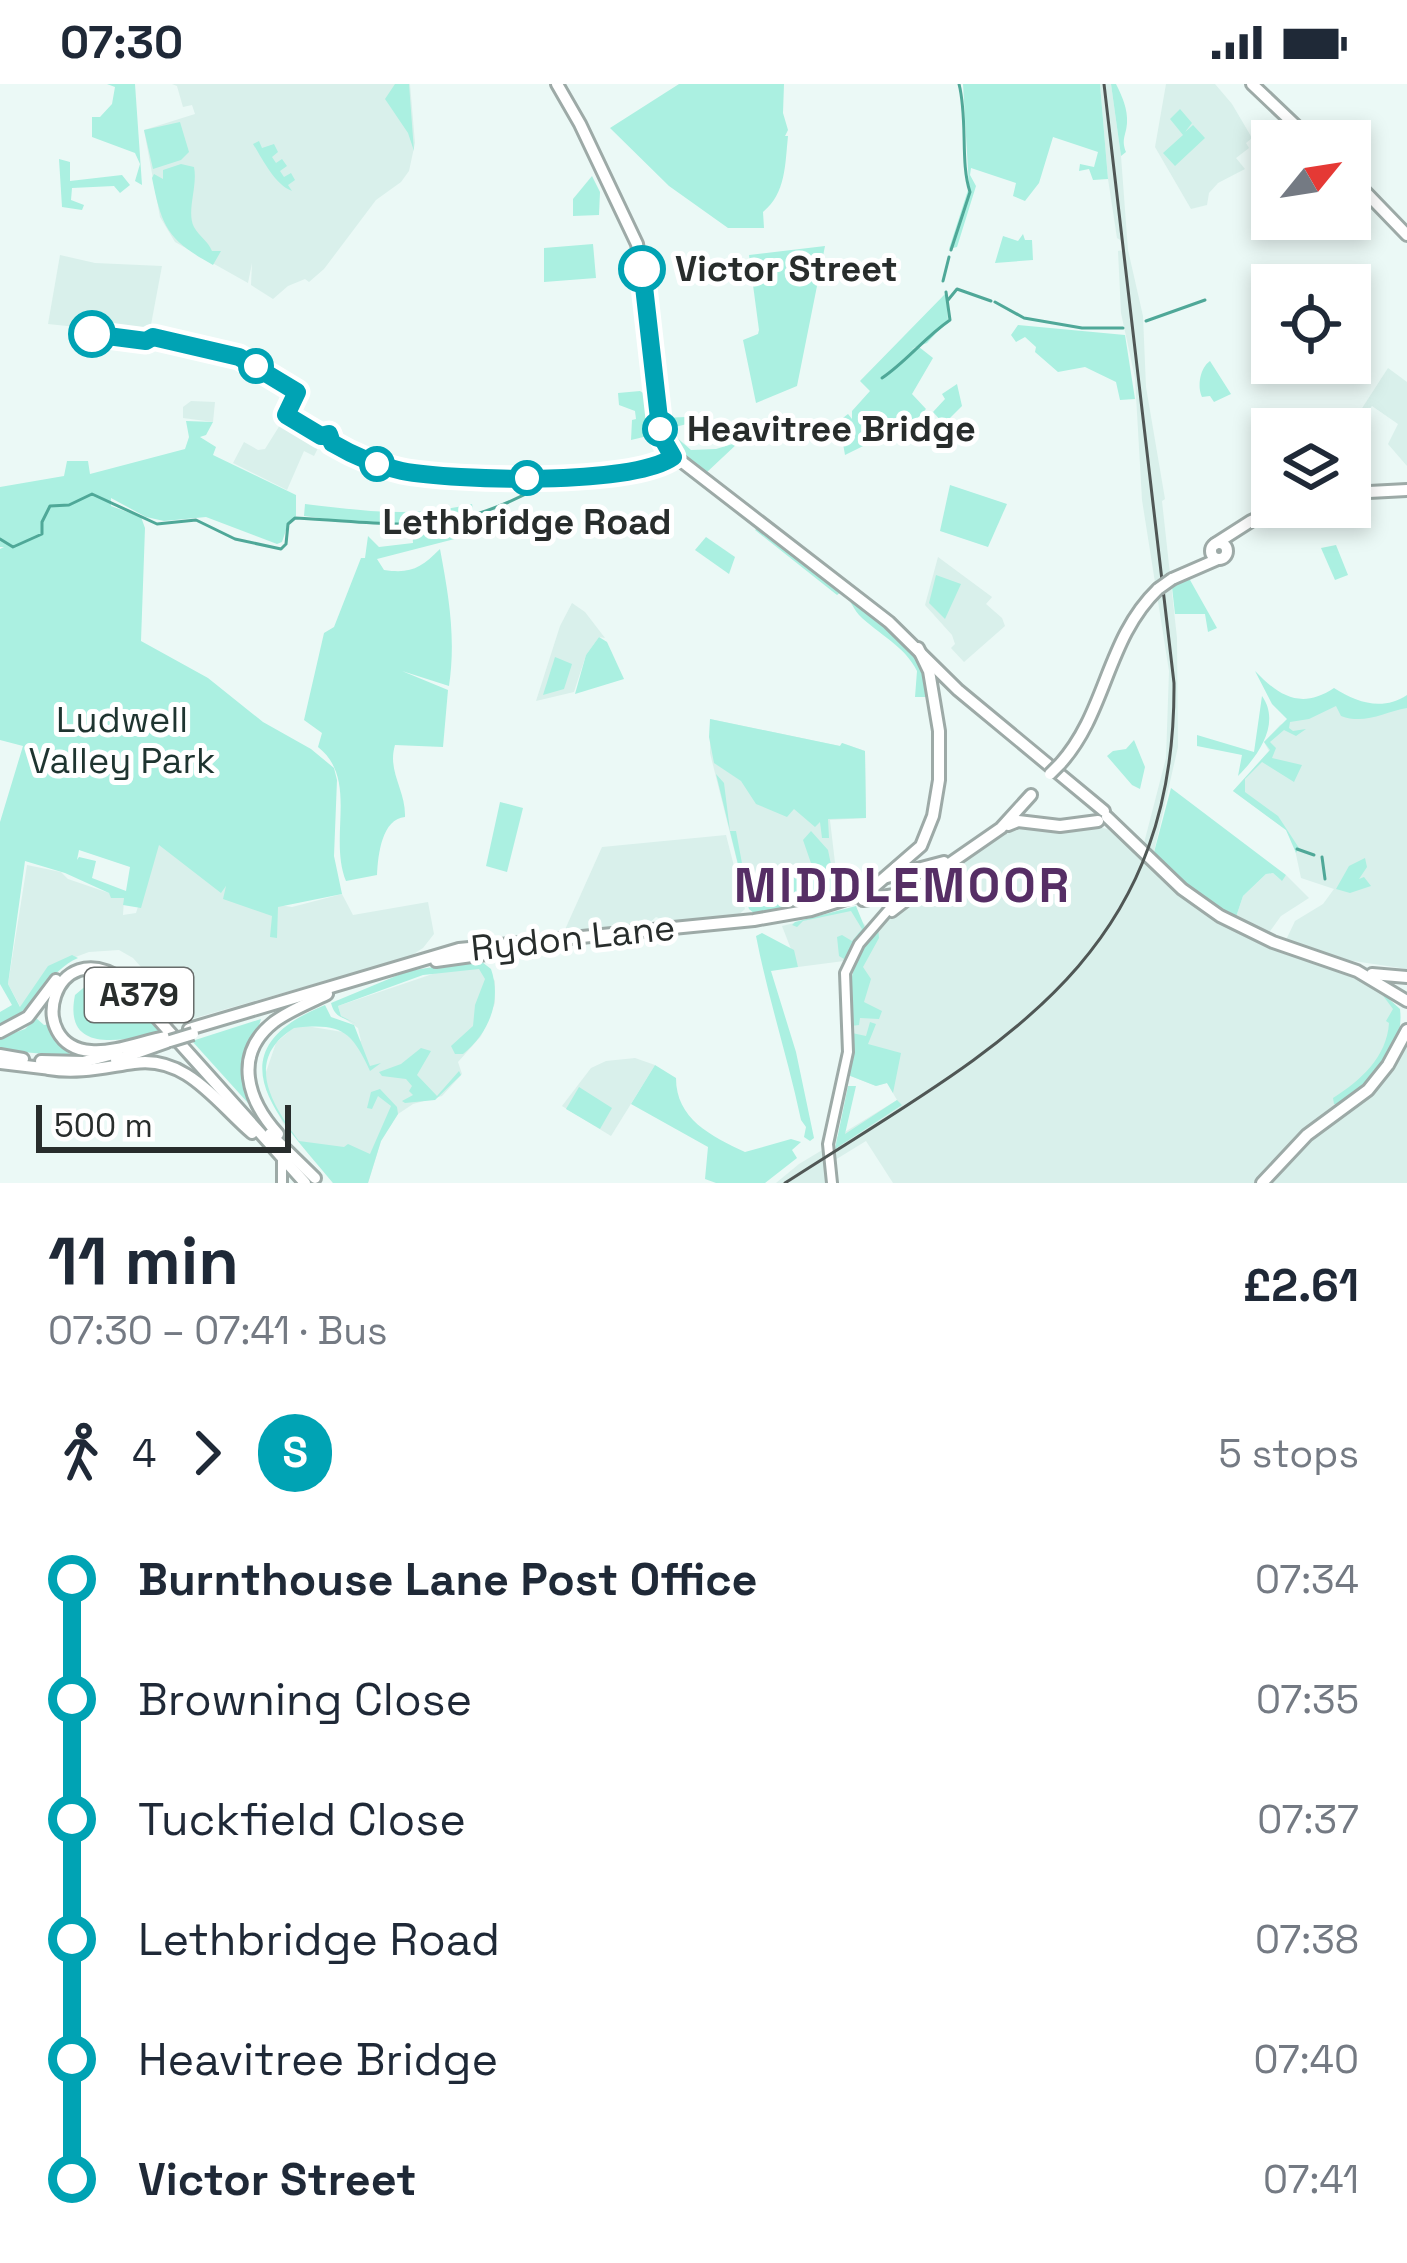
<!DOCTYPE html>
<html lang="en">
<head>
<meta charset="utf-8">
<style>
	:root { --surface:#fff; --page:#f2f2f3; --text:#1f2937; --muted:#747a83 }
	body { margin:0; font-family:"Space Grotesk",sans-serif; background:var(--page); color:var(--text); height:100vh; display:flex; flex-direction:column; font-size:45px; white-space:nowrap }
	* { box-sizing:border-box; margin:0 }
	p { font-size:39px; color:var(--muted) }
	.icon { flex:none; width:66px; height:66px; fill:none; stroke:currentColor; stroke-width:2; stroke-linecap:round; stroke-linejoin:round }
	.map { position:relative; height:1099px; overflow:hidden }
	.panel { display:flex; flex-direction:column; background:var(--surface); flex:1 }
	.panel>* { flex:none }
	.badge { padding:0 24px; border-radius:39px; font-size:42px; line-height:78px }
	.needle { width:78px; rotate:60deg }
	.fabs { position:absolute; left:1251px; top:36px; display:grid; gap:24px }
	.fabs a { display:grid; place-items:center; width:120px; height:120px; border-radius:0px; background:var(--surface); box-shadow:0 6px 18px #0003; font-size:60px }
	.scale { position:absolute; left:36px; bottom:30px; width:255px; box-sizing:border-box; padding-left:12px; border:6px solid #282d2c; border-top:0; font-size:33px; line-height:42px; white-space:nowrap; color:#282d2c; -webkit-text-stroke:9px #fff; paint-order:stroke }
	.map>.badge { position:absolute; translate:-50% -50%; box-shadow:0 0 0 6px #fff }
	.legs { display:flex; align-items:center; gap:18px; height:132px; padding:0 48px; font-size:39px }
	.legs p { margin-inline-start:auto }
	.summary { display:flex; align-items:center; justify-content:space-between; height:204px; padding:0 48px }
	h1 { font-size:66px; font-weight:600; line-height:90px }
	ul { padding:0 48px; list-style:none }
	li { display:flex; align-items:center; gap:42px; height:120px; font-size:45px }
	li i { display:grid; place-items:center; width:18px; height:100%; margin:0 15px; background:currentColor }
	li i::after { content:''; width:30px; height:30px; margin:-15px; border:9px solid; border-radius:50%; background:var(--surface) }
	li p { margin-inline-start:auto }
	li:first-child i { background:linear-gradient(#0000 50%,currentColor 0) }
	li:last-child i { background:linear-gradient(currentColor 50%,#0000 0) }
	.status { display:flex; justify-content:space-between; align-items:center; height:84px; padding:0 60px; background:var(--surface); direction:ltr }
	.status svg { height:33px; fill:currentColor }
	.map>svg:first-child { display:block }
	.built { fill:#d9f0eb }
	.green { fill:#abf0e1; fill-rule:evenodd }
	.lines { fill:none; stroke-linecap:round; stroke-linejoin:round }
	.stream { stroke:#4fa898; stroke-width:3 }
	.minor-casing { stroke:#9daaa7; stroke-width:14 }
	.major-casing { stroke:#9daaa7; stroke-width:16 }
	.minor { stroke:#fff; stroke-width:8 }
	.major { stroke:#fff; stroke-width:10 }
	.rail { stroke:#505755; stroke-width:3 }
	.major-bridge-casing { stroke:#9daaa7; stroke-width:16; stroke-linecap:butt }
	.major-bridge { stroke:#fff; stroke-width:10 }
	.line-1-casing { stroke:#fff; stroke-width:27 }
	.line-1 { stroke:#00a3b4; stroke-width:18 }
	.stop-1-dot { fill:#fff; stroke:#00a3b4; stroke-width:6 }
	.labels { text-anchor:middle; dominant-baseline:central; stroke-width:10; stroke-linejoin:round; paint-order:stroke }
	.shield { fill:#fff; stroke:#686c6b; stroke-width:3 }
	.shield-label { font-size:33px; font-weight:bold; fill:#282d2c }
	.stop-label { font-size:36px; font-weight:bold; fill:#282d2c; stroke:#fff; text-anchor:start }
	.park-label { font-size:36px; fill:#1e3430; stroke:#fff }
	.street-label { font-size:36px; fill:#282d2c; stroke:#fff }
	.district-label { font-size:48px; font-weight:bold; letter-spacing:3px; fill:#562e65; stroke:#fff }
</style>
</head>
<body>
<div class="status"><b>07:30</b><svg viewBox="0 0 49 12"><path d="M0 12V9h3v3zM5 12V6h3v6zM10 12V3h3v9zM15 12V0h3v12zM26 1h20v11H26zM47 4h2v5h-2z"/></svg></div>
<div class="map">
<svg width="1407" height="1099" viewBox="0 0 1407 1099">
	<rect width="100%" height="100%" fill="#ebf9f6"/>
	<g class="built">
		<polygon points="172,0 410,0 415,59 409,87 401,98 376,116 324,185 309,198 305,195 288,202 273,215 251,201 252,179 248,199 175,158 160,133 144,46 195,30 192,21 183,23 177,2"/>
		<polygon points="1100,0 1111,0 1121,72 1128,166 1143,232 1146,303 1165,415 1162,417 1177,554 1178,663 1153,772 1143,763 1166,674 1169,587 1142,416 1135,294 1121,229 1118,167 1123,166 1122,157 1117,154 1108,95"/>
		<polygon points="1166,0 1215,0 1232,20 1252,54 1246,59 1249,64 1236,74 1245,85 1218,99 1209,109 1207,121 1191,125 1155,63"/>
		<polygon points="60,171 95,179 162,182 150,246 143,250 48,240"/>
		<polygon points="1388,284 1407,298 1407,382 1388,360 1398,340 1372,322 1362,335 1357,332"/>
		<polygon points="191,317 215,318 213,338 183,334 183,323"/>
		<polygon points="288,337 315,354 319,362 314,372 304,367 287,406 233,379 244,358 258,366 265,365 280,341"/>
		<polygon points="938,473 992,513 986,520 1002,534 1005,542 964,578 951,564 955,560 952,551 925,521"/>
		<polygon points="572,519 585,528 605,554 599,553 586,571 574,608 536,617 560,542"/>
		<polygon points="1341,615 1348,627 1407,619 1407,885 1340,875 1286,856 1295,837 1323,820 1334,805 1301,794 1294,761 1286,746 1233,707 1269,667 1264,658 1280,641"/>
		<polygon points="710,635 840,662 842,659 865,667 866,734 830,736 839,813 759,832 749,825 710,669"/>
		<polygon points="1013,742 1037,742 1062,749 1092,742 1108,745 1200,823 1359,892 1394,920 1397,944 1407,948 1407,1099 893,1099 866,1057 835,1076 835,1054 897,1016 887,999 876,1002 848,991 852,949 849,895 862,862 895,829 929,808 939,791"/>
		<polygon points="160,751 221,800 253,817 292,823 342,810 353,831 428,818 434,850 423,864 409,873 188,936 133,874 119,866 89,868 62,878 21,924 8,900 27,781 61,788 68,795 109,809 112,814 124,814 123,831 136,829"/>
		<polygon points="726,751 745,825 736,833 671,839 656,833 646,842 563,850 602,763"/>
		<polygon points="1273,789 1281,796 1286,791 1309,814 1281,832 1268,850 1235,836 1243,812 1266,790"/>
		<polygon points="850,825 866,842 844,877 798,883 782,842"/>
		<polygon points="465,879 482,879 495,897 495,919 481,952 458,978 462,990 442,1012 413,1020 398,1030 381,1057 368,1099 333,1099 283,1039 266,1005 266,988 276,959 294,943 306,942 343,948 361,957 358,944 341,932 338,922"/>
		<polygon points="635,974 655,981 611,1052 562,1022 591,984 606,977"/>
		<polygon points="824,1065 828,1099 776,1099 799,1080"/>
	</g>
	<g class="green">
		<polygon points="107,0 135,0 142,101 135,97 140,80 135,69 92,53 92,33 100,33 112,20 115,3"/>
		<polygon points="395,0 409,0 414,67 408,49 385,15"/>
		<path d="M679,0H784L783,29L788,46L785,52H788C785,81 786,109 763,128L764,144H728L669,102L610,44Z"/>
		<polygon points="963,0 1100,0 1108,95 1093,96 1089,85 1079,87 1080,80 1094,83 1098,68 1053,53 1039,99 1025,117 1013,112 1016,99 971,84 970,91 976,102 957,163 949,165 969,103"/>
		<path d="M1111,0H1116C1122,12 1128,25 1127,39C1126,52 1121,55 1126,68L1121,72Z"/>
		<polygon points="1180,25 1192,39 1185,48 1193,41 1205,54 1175,82 1163,69 1183,51 1170,35"/>
		<polygon points="180,38 189,68 181,76 153,85 144,46"/>
		<path d="M259,57L262,64L274,60L278,68L272,73L276,79L282,75L287,82L280,87L284,93L291,89L295,96L288,101L292,107C275,101 263,76 253,60Z"/>
		<polygon points="59,75 70,78 70,97 122,91 130,101 120,109 114,102 72,104 71,116 84,121 82,126 62,123"/>
		<path d="M181,80L194,83C198,102 186,128 194,143C199,152 208,157 212,167H221L213,181C168,156 162,144 152,94L154,90L163,95V86Z"/>
		<polygon points="592,92 600,108 599,131 573,132 573,115"/>
		<polygon points="1023,150 1025,156 1032,156 1033,176 995,179 1003,152 1018,157"/>
		<polygon points="593,160 596,194 544,198 544,164"/>
		<polygon points="825,162 797,302 756,319 743,256 758,250 759,246 749,171"/>
		<polygon points="946,209 948,236 927,259 911,265 919,263 933,274 912,310 926,325 916,336 845,371 839,337 848,330 852,335 852,327 870,307 860,297"/>
		<polygon points="1018,241 1125,251 1135,315 1120,316 1116,298 1085,283 1058,288 1035,268 1036,263 1025,253 1016,258 1011,251"/>
		<path d="M1210,277L1231,310L1214,318L1210,312L1202,313C1197,302 1200,284 1210,277Z"/>
		<polygon points="957,300 962,322 944,340 933,328 945,315 942,310"/>
		<polygon points="640,307 653,315 657,355 652,351 631,356 632,336 636,335 635,327 619,321 618,309"/>
		<polygon points="686,333 687,340 667,345 691,366 716,365 739,358 706,389 670,362 662,334"/>
		<path d="M186,337L213,338L206,351L200,353L216,363L213,371L296,411V432L288,440L282,458L277,460L206,433L164,437L146,433L111,414V422L141,433L145,444L141,557L208,594L263,638L311,665L334,684L337,696L334,772L342,810L278,823L277,854L270,853L272,832L223,815L226,802L221,809L159,761L141,824L123,821L124,814H111L109,809L65,789L25,777L8,900L20,923L48,882L72,871L78,874C44,889 35,929 0,941V928L12,921L0,900V738L23,662L0,656V465L4,463H0V403L64,392L67,377H88L90,390L185,365L189,353ZM79,766L130,783L126,807L92,794L96,777L79,773L77,776Z"/>
		<polygon points="950,401 1007,420 988,463 940,447"/>
		<path d="M305,420C366,427 411,434 472,420L474,431C419,445 361,440 304,432Z"/>
		<path d="M475,434L478,445L474,450L377,475L384,486C411,490 421,484 440,465C449,513 456,554 449,602L402,587L448,606L443,663L395,661C387,688 406,706 405,733C382,735 378,770 377,791L346,797C328,753 359,695 318,663L322,649L304,636L324,549L334,543L361,474H365L368,452L379,463L413,459L412,444Z"/>
		<path d="M761,441L908,557L923,584L926,613H915L917,587C904,561 879,551 859,531C852,523 851,515 841,508L837,511L755,446Z"/>
		<polygon points="706,453 735,473 729,490 695,466"/>
		<polygon points="1336,461 1348,491 1335,496 1321,464"/>
		<polygon points="936,491 961,500 945,535 929,519"/>
		<polygon points="1186,493 1190,496 1217,544 1208,548 1205,530 1175,530 1172,503"/>
		<polygon points="599,553 607,558 624,595 575,610 586,571"/>
		<polygon points="555,573 572,580 564,605 543,611"/>
		<path d="M1255,587C1279,612 1301,626 1334,604C1357,619 1383,627 1407,611V624C1384,628 1365,641 1341,632L1336,622L1309,635L1290,638L1289,644L1293,647L1306,645L1296,652L1284,646L1270,658L1276,664L1272,674L1302,681L1294,698L1262,678L1245,695V708L1278,732L1299,764L1296,769L1286,746L1233,707L1270,666L1264,658L1287,635L1272,620Z"/>
		<path d="M1262,612C1281,639 1259,671 1238,692L1242,671L1197,662V651L1254,668Z"/>
		<polygon points="710,635 840,662 842,659 865,667 866,734 828,735 829,754 822,754 820,738 815,743 794,725 787,733 756,720 741,697 714,679 709,653"/>
		<polygon points="1134,656 1145,683 1140,705 1132,701 1107,672 1113,667 1126,665"/>
		<polygon points="716,690 724,699 730,747 736,747 744,790 752,797 760,797 762,813 766,812 763,796 813,785 803,756 811,747 828,766 837,810 756,831 749,825"/>
		<polygon points="1171,704 1286,791 1282,797 1273,789 1266,790 1243,812 1235,836 1191,808 1153,772"/>
		<polygon points="500,718 523,724 507,788 486,782"/>
		<polygon points="1365,774 1367,783 1359,795 1364,793 1371,802 1350,809 1336,805 1349,782"/>
		<polygon points="856,822 865,844 844,875 839,872 837,853 842,851 852,857 862,845 851,827 803,837 797,843 792,841 795,838"/>
		<path d="M878,843L879,854L863,883L871,895L864,918L882,927L879,935L860,934L859,941L851,942C846,901 852,875 878,843Z"/>
		<path d="M762,849L794,866L798,883L771,887L796,968L814,1054L810,1057L804,1053L806,1043L801,1036C788,974 768,914 756,852Z"/>
		<path d="M465,878H482L491,885C502,917 489,949 463,970H455L451,962L473,942L475,921L485,895L479,885L423,891L338,922L341,932L357,940C344,933 335,935 331,919L408,887Z"/>
		<path d="M116,899L130,907L165,948C131,954 62,975 75,911L88,900Z"/>
		<path d="M1378,905L1400,925C1405,966 1373,998 1342,1020H1334L1333,1014C1360,997 1387,973 1389,939L1386,937L1393,925Z"/>
		<path d="M325,921L331,933L354,941L370,982L381,979L370,987C351,946 341,939 294,944C241,977 275,1024 299,1057L344,1063L348,1060L370,1070L391,1022L378,1012L372,1025L367,1024L371,1008L380,1005L397,1023L398,1030L381,1057L368,1099H333C281,1036 208,968 325,921Z"/>
		<polygon points="36,934 44,941 51,940 71,966 68,972 0,966 0,954 25,945"/>
		<polygon points="261,935 250,971 246,999 248,1019 192,957"/>
		<polygon points="870,938 876,940 868,960 901,969 893,1009 887,999 876,1002 848,991 852,949 866,952"/>
		<polygon points="421,964 431,967 417,991 437,1012 459,987 461,991 435,1016 405,1019 402,1017 413,1011 409,1007 412,1002 406,995 382,992 379,988 401,980"/>
		<path d="M655,981L676,994C676,1035 711,1052 745,1068L791,1055L801,1058L792,1066L797,1074L765,1099H716L705,1095L708,1063L631,1020Z"/>
		<polygon points="848,1002 856,1002 845,1050 897,1016 902,1021 835,1065"/>
		<polygon points="579,1003 612,1024 600,1045 566,1025"/>
	</g>
	<g class="lines">
		<g class="stream">
			<path d="M951,166L970,108C960,79 968,35 959,0"/>
			<polyline points="943,197 949,173"/>
			<polyline points="948,216 957,205 991,217"/>
			<polyline points="995,218 1024,234 1082,244 1123,244"/>
			<polyline points="1146,237 1205,216"/>
			<path d="M882,294C907,277 924,254 950,236L946,208"/>
			<path d="M0,455L13,463L42,450V438L50,422L69,421L92,410L157,440L196,436L235,455L281,465L286,460L288,440L295,434C399,439 450,455 546,399"/>
			<polyline points="1297,765 1314,771"/>
			<polyline points="1322,773 1325,795"/>
		</g>
		<defs>
			<g id="minor">
				<polyline points="892,828 918,808"/>
				<polyline points="282,1099 282,1077"/>
				<polyline points="832,1099 828,1060 848,968 845,889 859,860 891,823 890,813"/>
			</g>
			<g id="major">
				<polyline points="557,0 580,40 637,160 650,230 660,347 668,367 889,538 958,606 1104,727"/>
				<polyline points="1252,0 1312,57"/>
				<polyline points="1350,92 1407,151"/>
				<polyline points="1350,409 1407,406"/>
				<circle cx="1219" cy="467" r="8"/>
				<polyline points="1215,460 1251,437 1282,423"/>
				<polyline points="1172,495 1218,475"/>
				<path d="M1060,680C1107,628 1106,555 1158,505"/>
				<polyline points="1107,733 1182,805 1220,832 1273,858 1357,887 1407,917"/>
				<polyline points="1008,741 1018,737 1060,742 1098,737"/>
				<polyline points="887,793 944,778"/>
				<polyline points="863,816 919,807 936,789 1001,744 1031,711"/>
				<polyline points="436,877 537,863"/>
				<polyline points="1372,890 1407,893"/>
				<polyline points="189,945 459,865 754,836 811,826 868,808 921,762 933,732 939,696 939,647 929,587 918,564"/>
				<polyline points="0,948 28,933 56,896"/>
				<path d="M166,953C143,957 115,969 91,967C23,962 53,848 123,896L305,1099"/>
				<polyline points="0,971 23,975"/>
				<polyline points="116,976 167,958"/>
				<polyline points="41,977 83,978 117,969"/>
				<polyline points="0,979 51,985"/>
				<path d="M49,985C78,990 105,983 134,979C186,971 216,1018 252,1049"/>
				<polyline points="270,1050 315,1094"/>
				<path d="M278,1050C248,1017 232,971 274,938C290,926 309,919 327,910"/>
				<polyline points="1262,1099 1307,1051 1368,1006 1388,981 1407,946"/>
			</g>
		</defs>
		<use href="#minor" class="minor-casing"/>
		<use href="#major" class="major-casing"/>
		<use href="#minor" class="minor"/>
		<use href="#major" class="major"/>
		<path class="rail" d="M785,1099C991,966 1176,881 1174,599L1104,0"/>
		<defs>
			<g id="major-bridge">
				<polyline points="1158,505 1172,495"/>
				<polyline points="1050,690 1060,680"/>
				<polyline points="170,957 193,950"/>
			</g>
		</defs>
		<use href="#major-bridge" class="major-bridge-casing"/>
		<use href="#major-bridge" class="major-bridge"/>
	</g>
	<g class="lines">
		<defs>
			<path id="line-1" d="M92,250L146,257L153,253L239,273L297,308L286,331L321,352L329,350L332,359C354,372 378,382 402,387C454,397 632,402 673,373L661,352L642,185"/>
		</defs>
		<use href="#line-1" class="line-1-casing"/>
		<use href="#line-1" class="line-1"/>
	</g>
	<g class="stop-1-dot">
		<circle cx="642" cy="185" r="21"/>
		<circle cx="92" cy="250" r="21"/>
		<circle cx="256" cy="282" r="15"/>
		<circle cx="660" cy="345" r="15"/>
		<circle cx="377" cy="380" r="15"/>
		<circle cx="527" cy="394" r="15"/>
	</g>
	<g class="labels">
		<rect class="shield" x="85" y="884" width="108" height="54" rx="9"/>
		<g class="shield-label">
			<text x="139" y="911">A379</text>
		</g>
		<g class="stop-label">
			<text x="675" y="185">Victor Street</text>
			<text x="687" y="345">Heavitree Bridge</text>
			<text x="527" y="438" text-anchor="middle">Lethbridge Road</text>
		</g>
		<g class="park-label">
			<text x="122" y="636">Ludwell<tspan x="122" dy="41">Valley Park</tspan></text>
		</g>
		<g class="street-label">
			<text transform="translate(573 854) rotate(-6)">Rydon Lane</text>
		</g>
		<g class="district-label">
			<text x="903" y="801">MIDDLEMOOR</text>
		</g>
	</g>
</svg>
<div class="fabs">
<a><svg class="needle" viewBox="-14 -14 28 28"><path d="M0-13l5 13h-10z" fill="#e53935"/><path d="M0 13l5-13h-10z" fill="#747a83"/></svg></a>
<a><svg class="icon" aria-label="locate" viewBox="0 0 24 24"><circle cx="12" cy="12" r="6"/><path d="M12 2v4M12 18v4M2 12h4M18 12h4"/></svg></a>
<a><svg class="icon" aria-label="layers" viewBox="0 0 24 24"><path d="M12 4l9 5-9 5-9-5zM3 14l9 5 9-5"/></svg></a>
</div>
<div class="scale">500 m</div>
</div>
<section class="panel">
<div class="summary"><div><h1>11 min</h1><p>07:30 – 07:41 · Bus</p></div><b>£2.61</b></div>
<div class="legs"><svg class="icon" aria-label="walk" viewBox="0 0 24 24"><circle cx="13" cy="4" r="2"/><path d="M13 8l-2 6 4 7M11 14l-3 7M7 12l3-4h3l4 4"/></svg>4<svg class="icon" aria-label="forward" viewBox="0 0 24 24"><path d="M9 5l7 7-7 7"/></svg><b class="badge" style="background:#00a3b4;color:#fff">S</b><p>5 stops</p></div>
<ul>
<li><i style="color:#00a3b4"></i><b>Burnthouse Lane Post Office</b><p>07:34</p></li>
<li><i style="color:#00a3b4"></i><span>Browning Close</span><p>07:35</p></li>
<li><i style="color:#00a3b4"></i><span>Tuckfield Close</span><p>07:37</p></li>
<li><i style="color:#00a3b4"></i><span>Lethbridge Road</span><p>07:38</p></li>
<li><i style="color:#00a3b4"></i><span>Heavitree Bridge</span><p>07:40</p></li>
<li><i style="color:#00a3b4"></i><b>Victor Street</b><p>07:41</p></li>
</ul>
</section>
</body>
</html>
